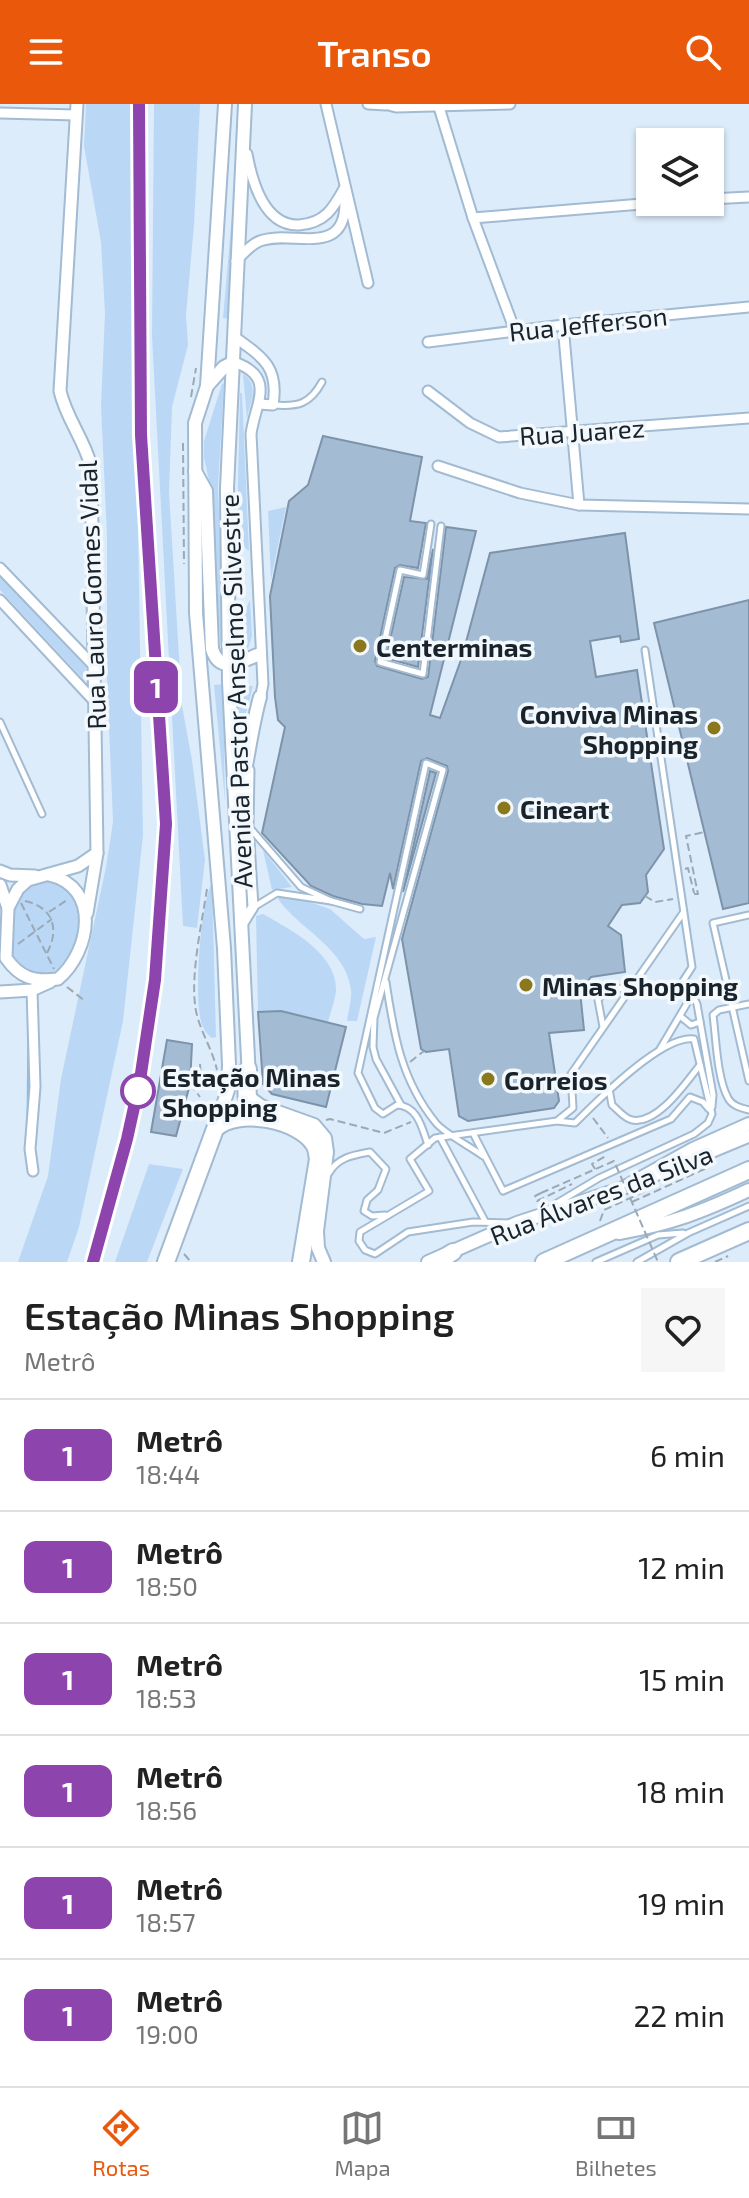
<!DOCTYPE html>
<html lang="pt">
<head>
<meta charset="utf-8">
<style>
	:root { --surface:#fff; --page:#f6f6f6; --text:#222; --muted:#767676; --line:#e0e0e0; --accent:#ea580c }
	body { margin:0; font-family:"Exo 2",sans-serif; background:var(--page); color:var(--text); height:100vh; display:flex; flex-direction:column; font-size:30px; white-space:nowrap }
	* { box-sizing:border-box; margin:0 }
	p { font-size:26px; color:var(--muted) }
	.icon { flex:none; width:44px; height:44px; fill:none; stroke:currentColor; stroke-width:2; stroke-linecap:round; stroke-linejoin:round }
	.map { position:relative; height:1158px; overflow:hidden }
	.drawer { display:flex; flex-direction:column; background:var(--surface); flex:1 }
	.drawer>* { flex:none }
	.badge { padding:0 16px; border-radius:12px; font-size:28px; line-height:52px }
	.fabs { position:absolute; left:636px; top:24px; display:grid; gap:16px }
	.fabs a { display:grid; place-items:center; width:88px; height:88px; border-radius:0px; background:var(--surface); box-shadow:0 2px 6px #0004; font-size:40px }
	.map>.badge { position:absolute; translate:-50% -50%; box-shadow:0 0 0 4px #fff }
	.round { display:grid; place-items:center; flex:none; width:84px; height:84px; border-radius:0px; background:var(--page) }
	.overview { display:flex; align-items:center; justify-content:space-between; height:136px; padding:0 24px }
	h1 { font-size:38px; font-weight:600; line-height:60px }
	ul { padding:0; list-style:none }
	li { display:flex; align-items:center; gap:24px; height:112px; padding:0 24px; border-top:2px solid var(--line) }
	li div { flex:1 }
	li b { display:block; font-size:30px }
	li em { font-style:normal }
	li .badge { min-width:88px; font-weight:700; text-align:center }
	header { display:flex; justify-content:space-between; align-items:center; height:104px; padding:0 24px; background:var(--accent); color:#fff; font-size:36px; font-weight:600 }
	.tab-bar { display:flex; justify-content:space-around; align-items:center; height:112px; border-top:2px solid var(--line); background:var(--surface); font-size:22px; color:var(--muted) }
	.tab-bar a { display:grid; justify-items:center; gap:4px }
	.tab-bar .active { color:var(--accent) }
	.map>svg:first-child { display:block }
	.green { fill:#bad8f5 }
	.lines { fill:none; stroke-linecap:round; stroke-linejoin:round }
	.stream { stroke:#83bdf2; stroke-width:3 }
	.building { fill:#a4bcd3; stroke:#7c93a9; stroke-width:2 }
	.service-casing { stroke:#a2bbd2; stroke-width:9 }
	.minor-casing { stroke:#a2bbd2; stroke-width:13 }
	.tertiary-casing { stroke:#a2bbd2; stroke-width:15 }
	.secondary-casing { stroke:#a2bbd2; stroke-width:16 }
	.trunk-casing { stroke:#a2bbd2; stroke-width:20 }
	.path { stroke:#9ba9b5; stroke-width:2; stroke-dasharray:8 4; stroke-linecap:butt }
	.service { stroke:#fff; stroke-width:5 }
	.minor { stroke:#fff; stroke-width:9 }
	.tertiary { stroke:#fff; stroke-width:11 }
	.secondary { stroke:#fff; stroke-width:12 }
	.trunk { stroke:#fff; stroke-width:16 }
	.rail-casing { stroke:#5c6872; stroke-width:6 }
	.rail { stroke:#f3f8fd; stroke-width:3; stroke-dasharray:9; stroke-linecap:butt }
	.path-bridge { stroke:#9ba9b5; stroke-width:2; stroke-dasharray:8 4; stroke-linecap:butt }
	.line-casing { stroke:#fff; stroke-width:18 }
	.line { stroke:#8e44ad; stroke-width:12 }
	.poi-dot { fill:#8b781d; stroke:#f3f8fd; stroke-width:3 }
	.stop-dot { fill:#fff; stroke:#8e44ad; stroke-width:4 }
	.labels { text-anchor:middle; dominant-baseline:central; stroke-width:7; stroke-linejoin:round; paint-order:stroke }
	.street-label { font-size:26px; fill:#19232b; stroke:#f3f8fd }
	.poi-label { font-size:26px; font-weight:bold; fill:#19232b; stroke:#f3f8fd; text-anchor:start }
	.stop-label { font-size:26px; font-weight:bold; fill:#19232b; stroke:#f3f8fd; text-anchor:start }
</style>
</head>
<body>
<header><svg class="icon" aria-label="menu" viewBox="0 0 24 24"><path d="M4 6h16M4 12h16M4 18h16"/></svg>Transo<svg class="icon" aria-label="search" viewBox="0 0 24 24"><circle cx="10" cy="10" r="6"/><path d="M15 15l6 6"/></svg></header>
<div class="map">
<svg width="749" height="1158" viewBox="0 0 749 1158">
	<rect width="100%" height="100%" fill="#ddecfb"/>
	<g class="green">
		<polygon points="86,0 135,0 134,171 143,731 123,917 79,1123 67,1158 18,1158 48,1072 61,975 106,763 113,718 107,575 107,432 101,302 105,209 101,138 84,42"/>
		<polygon points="154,0 200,0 194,121 186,211 188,241 172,303 169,388 182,602 192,656 205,756 197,824 183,822 152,232"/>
		<polygon points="239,31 230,215 223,214"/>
		<path d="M243,270C260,281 250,298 247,315Z"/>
		<polygon points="224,279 218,382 225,551 222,553 216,492 214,401 204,353 204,337 222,280"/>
		<polygon points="240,289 242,289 249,447 243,442 237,426"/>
		<polygon points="286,403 271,476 268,407"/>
		<polygon points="0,472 86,563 85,577 0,486"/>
		<polygon points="250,496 252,532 248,545 241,545 241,515"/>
		<polygon points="223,580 225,697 214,581"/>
		<polygon points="240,582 253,582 243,621 247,623 246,650 241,664 237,596"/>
		<polygon points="263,746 292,783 272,786"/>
		<path d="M50,775C98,789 79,874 37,872C28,871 19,861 11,856C13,815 3,787 50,775Z"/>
		<path d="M212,779L216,933L212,934C205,929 201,921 200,912C195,888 200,799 212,779Z"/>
		<path d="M281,793L306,797L330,805L364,835L376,833L357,917H347C348,908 352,896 351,886C346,844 300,826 278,795Z"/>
		<path d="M263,810C291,826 338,850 336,887C335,898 330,908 328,919L281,907L258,908L256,812Z"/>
		<polygon points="149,1060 183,1065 147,1158 115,1158"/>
	</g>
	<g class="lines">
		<polyline class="stream" points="28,1014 29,921"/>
	</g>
	<g class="building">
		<polygon points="323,332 422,353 410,417 426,419 418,464 400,461 395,464 375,557 377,562 422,575 428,573 446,423 476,427 430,611 440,614 462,553 490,449 625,429 639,535 621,538 620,532 590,537 596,573 637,566 664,745 646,771 648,788 640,799 622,801 608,822 621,831 625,868 591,873 580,887 584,926 549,929 559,997 554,1004 468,1017 459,1012 449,945 426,948 421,945 402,835 448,667 447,662 427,654 421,657 393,785 390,769 382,802 362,800 333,792 311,782 262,729 285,623 278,616 275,593 270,492 289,397 308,381"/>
		<polygon points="433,445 418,563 386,554 404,473 427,475"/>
		<polygon points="749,496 749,799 723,805 654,519"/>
		<polygon points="430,667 436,669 403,788"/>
		<polygon points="281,907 346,923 326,1003 272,990 263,980 258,908"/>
		<polygon points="167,936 192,940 190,980 176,1032 151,1028"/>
	</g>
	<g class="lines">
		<defs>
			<g id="service">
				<path d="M274,301C298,303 310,300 322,278"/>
				<polyline points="431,420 423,471 400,466 380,558 423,570 441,422"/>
				<polyline points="645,546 692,863 681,880 692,890 697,900 713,991 712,1003"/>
				<polyline points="0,618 42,710"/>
				<polyline points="250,724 301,783 331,797"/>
				<polyline points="254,803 277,789 331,797 360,805"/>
				<polyline points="749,811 713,819 749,977"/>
				<path d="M386,878C394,931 401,976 436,1019C444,1029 471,1043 483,1052"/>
				<path d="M749,900L719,906L713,911C716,934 717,974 728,994C732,1002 741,1004 749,1006"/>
				<polyline points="680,912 691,921 700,918"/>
				<polyline points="603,923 598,896 604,888 631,882"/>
				<polyline points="660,945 692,891"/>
				<path d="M609,985L612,1001C618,1006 625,1015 632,1016C658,1021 686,978 700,961"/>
				<path d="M401,1001L376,955L373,943L374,914L443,666L426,659L358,969L375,1004L383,1010L397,1001C418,1002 422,1024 428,1041"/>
				<polyline points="558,1016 573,1004 571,970 683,809"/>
				<polyline points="473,1029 503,1087 671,1015 690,993 703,998 709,1005"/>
				<polyline points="440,1033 485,1117"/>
				<path d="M329,1069C338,1053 354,1051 370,1048L386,1065L378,1086L367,1096L364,1107L372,1112L385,1111"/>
				<path d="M510,1119L473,1118L408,1128L375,1150L365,1146L359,1137L360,1128L429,1087L410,1055L435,1034L557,1017L575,1019C597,997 663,930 694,935L712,1010L708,1019L694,1030L599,1074L552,1102"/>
				<polyline points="596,1158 658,1131 683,1129"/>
				<polyline points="637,1158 688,1129 749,1102"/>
			</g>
			<g id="minor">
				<polyline points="326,0 368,179"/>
				<polyline points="368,0 386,1"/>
				<polyline points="385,0 396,3 510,0"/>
				<polyline points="438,0 473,114 515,227"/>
				<polyline points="0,9 76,11"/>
				<path d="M247,50C252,77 264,122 299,121C325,119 333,105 345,83"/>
				<polyline points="710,95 749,93"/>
				<polyline points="473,114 666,98"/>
				<path d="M236,157C243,150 251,140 260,137C291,125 345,155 345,99"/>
				<polyline points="563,221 579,401"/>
				<path d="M236,234C264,254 279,264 273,301L259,300"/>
				<polyline points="428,238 563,221 749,203"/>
				<path d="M234,258C277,273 255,299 251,330L263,580L260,596"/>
				<polyline points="428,287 470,319 499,333 749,314"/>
				<polyline points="438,362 520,389 579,401 749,405"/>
				<polyline points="0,464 94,562"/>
				<polyline points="0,496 95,598"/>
				<polyline points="243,819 253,803 248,722 249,666"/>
				<polyline points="32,886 35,983 30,1045 33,1067"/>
			</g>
			<g id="tertiary">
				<path d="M77,0L60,287C66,314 84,335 91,362L97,749L87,809"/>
				<polyline points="0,767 10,771 35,772"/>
				<path d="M49,771C101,783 91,847 58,875C34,878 20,874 6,854L8,804L18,785L28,776L78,762L97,749"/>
				<polyline points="0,781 8,804"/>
				<polyline points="0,888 32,886 50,878"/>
				<polyline points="653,1072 749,1032"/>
			</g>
			<g id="secondary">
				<polyline points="245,0 227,384 229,578 250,994 261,1002 314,1021 325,1034 327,1048 317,1127 318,1144 324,1158"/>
				<polyline points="207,282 224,263 234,258"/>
				<path d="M195,367L206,387L212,545C220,571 241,557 260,550"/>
				<path d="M240,690C248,658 251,625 260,593"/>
				<polyline points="215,1025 228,986 229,961 224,844 196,509 195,319 207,282 225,0"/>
				<path d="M619,1129C671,1120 702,1108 749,1086"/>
				<polyline points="428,1158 517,1119 623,1084 693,1045 749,1020"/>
			</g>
			<g id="trunk">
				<path d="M248,965C247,982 242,1002 257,1013"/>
				<path d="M166,1158L215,1025C236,1003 301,1015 315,1042C317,1046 317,1050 318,1055L301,1158"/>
				<polyline points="437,1158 453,1148"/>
				<polyline points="544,1158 749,1066"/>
				<polyline points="679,1158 749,1127"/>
			</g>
		</defs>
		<use href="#service" class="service-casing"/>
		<use href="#minor" class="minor-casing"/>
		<use href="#tertiary" class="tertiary-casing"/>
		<use href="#secondary" class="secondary-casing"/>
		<use href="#trunk" class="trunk-casing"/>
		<g class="path">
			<polyline points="191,293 196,264"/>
			<polyline points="183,339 184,460"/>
			<polyline points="685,765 688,764 694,789"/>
			<path d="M207,785C202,817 191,869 195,900C197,923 212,943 217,966"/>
			<polyline points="694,790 698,790 686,732 705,728"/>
			<polyline points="645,792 655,798 673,795"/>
			<path d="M25,797C53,803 60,825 47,849"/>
			<polyline points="21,799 54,865"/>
			<polyline points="49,808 67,796"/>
			<polyline points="18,840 52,815"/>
			<polyline points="586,880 595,887"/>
			<polyline points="67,883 85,897"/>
			<polyline points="410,958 424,947"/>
			<polyline points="200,960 201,973"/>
			<polyline points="190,980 200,993"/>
			<polyline points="593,1014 608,1034"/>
			<polyline points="326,1016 330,1015 384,1029 411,1018"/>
			<polyline points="595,1065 592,1060 606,1052"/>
			<polyline points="541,1089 535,1092 537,1097 572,1080"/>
			<polyline points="632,1098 709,1063"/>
			<polyline points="600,1117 604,1106 652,1084"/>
			<polyline points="184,1150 191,1158"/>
			<polyline points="715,1158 728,1152"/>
		</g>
		<use href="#service" class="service"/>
		<use href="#minor" class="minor"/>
		<use href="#tertiary" class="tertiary"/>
		<use href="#secondary" class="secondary"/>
		<use href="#trunk" class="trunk"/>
		<defs>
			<polyline id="rail" points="93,1158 127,1035 140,976 155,876 166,720 141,331 139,0"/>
		</defs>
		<use href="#rail" class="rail-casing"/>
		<use href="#rail" class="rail"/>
		<polyline class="path-bridge" points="541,1089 614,1057 658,1158"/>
	</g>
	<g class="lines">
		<defs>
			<polyline id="line" points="93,1158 127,1035 140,976 155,876 166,720 141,331 139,0"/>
		</defs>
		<use href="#line" class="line-casing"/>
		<use href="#line" class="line"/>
	</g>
	<g class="poi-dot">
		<circle cx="360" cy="542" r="8"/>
		<circle cx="714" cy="624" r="8"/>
		<circle cx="504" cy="704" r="8"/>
		<circle cx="526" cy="881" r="8"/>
		<circle cx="488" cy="975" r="8"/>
	</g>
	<circle class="stop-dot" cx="138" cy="987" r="16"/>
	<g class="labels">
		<g class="street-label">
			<text transform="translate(588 219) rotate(-6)">Rua Jefferson</text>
			<text transform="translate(582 327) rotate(-4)">Rua Juarez</text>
			<text transform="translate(91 491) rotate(-92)">Rua Lauro Gomes Vidal</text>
			<text transform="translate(235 587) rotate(-92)">Avenida Pastor Anselmo Silvestre</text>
			<text transform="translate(601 1090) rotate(-21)">Rua Álvares da Silva</text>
		</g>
		<g class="poi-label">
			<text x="376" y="542">Centerminas</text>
			<text x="698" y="609" text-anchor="end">Conviva Minas<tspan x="698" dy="30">Shopping</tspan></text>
			<text x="520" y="704">Cineart</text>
			<text x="542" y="881">Minas Shopping</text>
			<text x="504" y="975">Correios</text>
		</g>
		<g class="stop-label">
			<text x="162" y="972">Estação Minas<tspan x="162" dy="30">Shopping</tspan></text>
		</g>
	</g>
</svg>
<div class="fabs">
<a><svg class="icon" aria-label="layers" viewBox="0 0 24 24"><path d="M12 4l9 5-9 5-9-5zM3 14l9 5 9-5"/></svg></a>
</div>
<b class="badge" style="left:156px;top:583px;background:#8e44ad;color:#fff">1</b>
</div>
<section class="drawer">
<div class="overview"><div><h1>Estação Minas Shopping</h1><p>Metrô</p></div><a class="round"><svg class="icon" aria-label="heart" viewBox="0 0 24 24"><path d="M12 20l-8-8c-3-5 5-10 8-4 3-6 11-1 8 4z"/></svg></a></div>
<ul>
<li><span class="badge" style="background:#8e44ad;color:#fff">1</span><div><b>Metrô</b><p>18:44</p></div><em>6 min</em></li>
<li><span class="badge" style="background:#8e44ad;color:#fff">1</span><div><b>Metrô</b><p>18:50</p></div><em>12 min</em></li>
<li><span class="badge" style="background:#8e44ad;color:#fff">1</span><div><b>Metrô</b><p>18:53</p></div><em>15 min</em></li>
<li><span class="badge" style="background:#8e44ad;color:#fff">1</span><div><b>Metrô</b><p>18:56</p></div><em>18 min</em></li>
<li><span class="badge" style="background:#8e44ad;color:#fff">1</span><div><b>Metrô</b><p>18:57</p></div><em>19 min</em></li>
<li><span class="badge" style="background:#8e44ad;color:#fff">1</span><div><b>Metrô</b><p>19:00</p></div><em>22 min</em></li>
</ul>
</section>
<nav class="tab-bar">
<a class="active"><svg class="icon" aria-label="directions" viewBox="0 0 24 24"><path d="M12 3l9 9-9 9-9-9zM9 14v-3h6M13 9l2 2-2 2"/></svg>Rotas</a>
<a><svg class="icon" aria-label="map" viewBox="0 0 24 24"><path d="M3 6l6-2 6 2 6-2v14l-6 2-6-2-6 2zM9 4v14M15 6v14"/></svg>Mapa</a>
<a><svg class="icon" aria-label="tickets" viewBox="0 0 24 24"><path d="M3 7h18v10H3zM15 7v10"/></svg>Bilhetes</a>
</nav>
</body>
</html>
